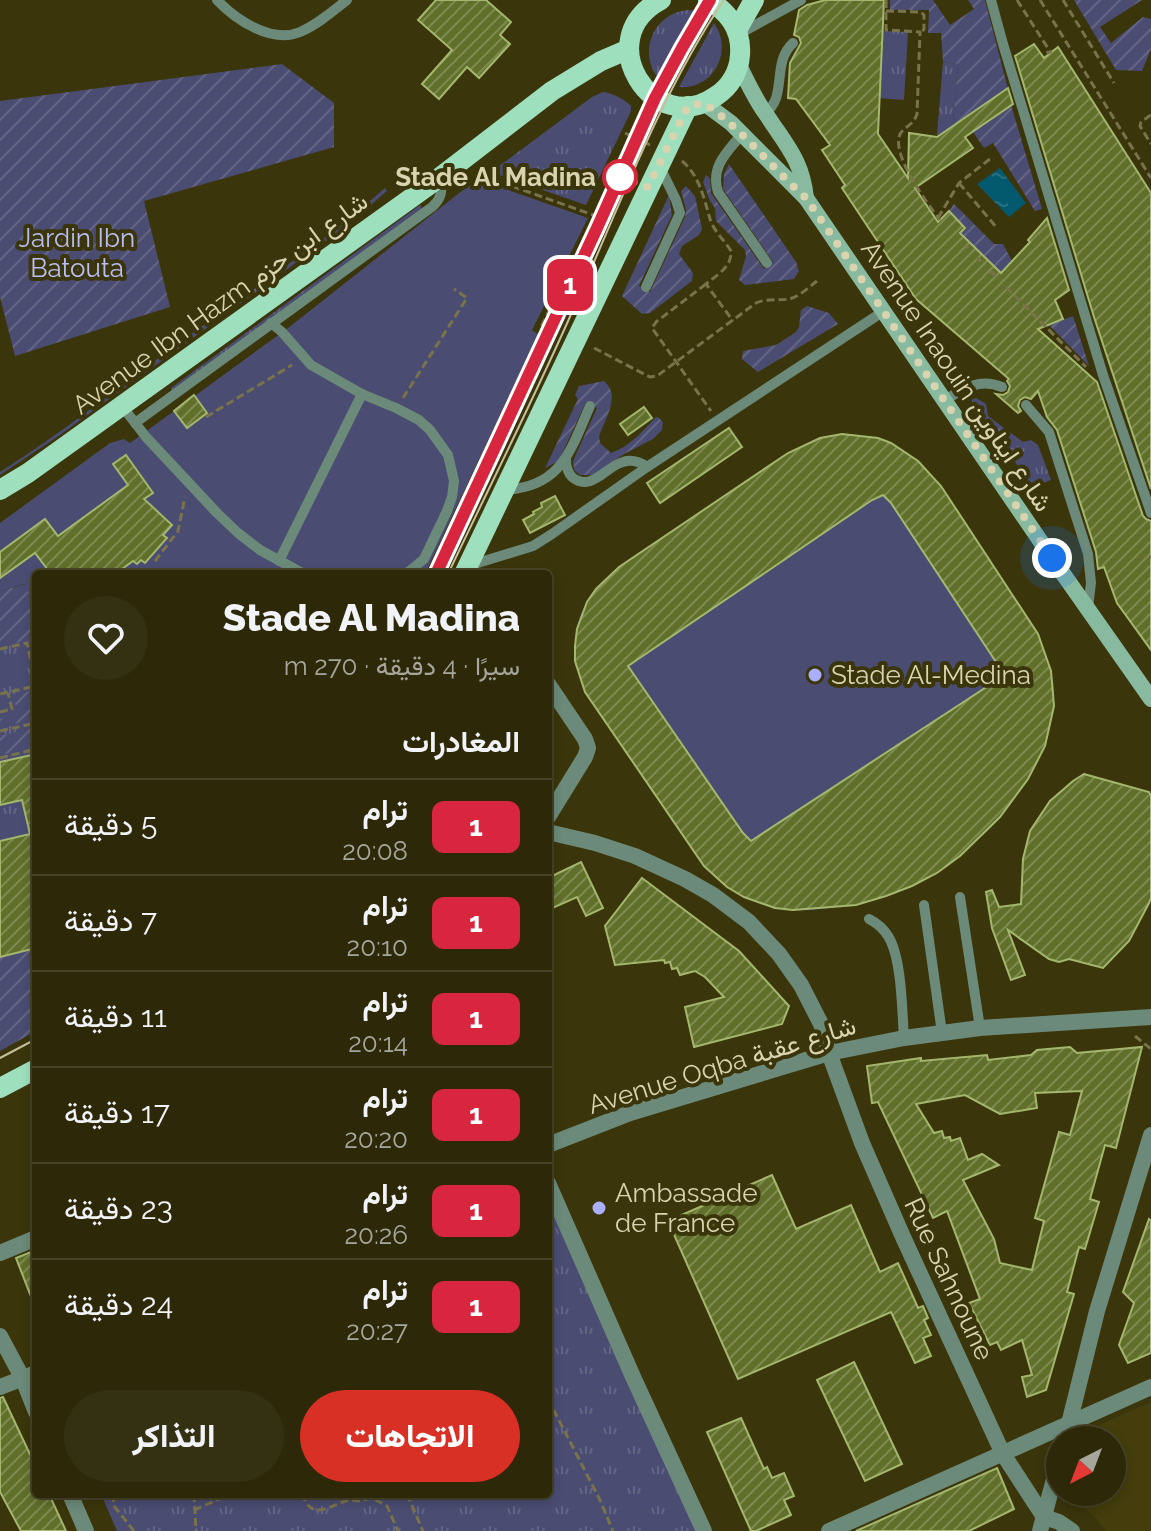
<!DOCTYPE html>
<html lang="ar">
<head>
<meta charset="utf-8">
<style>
	:root { --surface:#2c2808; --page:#343012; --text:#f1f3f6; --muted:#a6a69c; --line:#484429; --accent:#d93025 }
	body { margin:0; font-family:Raleway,Vazirmatn,sans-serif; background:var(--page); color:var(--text); direction:rtl; height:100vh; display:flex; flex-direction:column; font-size:30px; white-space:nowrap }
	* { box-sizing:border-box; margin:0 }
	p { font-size:26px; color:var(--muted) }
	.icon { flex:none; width:44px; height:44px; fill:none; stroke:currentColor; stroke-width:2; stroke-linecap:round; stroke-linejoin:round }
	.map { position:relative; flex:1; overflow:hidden; direction:ltr }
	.side { position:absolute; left:32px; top:570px; width:520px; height:928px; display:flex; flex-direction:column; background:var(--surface); border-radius:8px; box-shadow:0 4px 12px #0003,0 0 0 2px var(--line); direction:rtl }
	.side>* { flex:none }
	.badge { padding:0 16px; border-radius:12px; font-size:28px; line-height:52px }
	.needle { width:52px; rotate:222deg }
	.fabs { position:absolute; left:1046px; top:1426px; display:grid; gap:16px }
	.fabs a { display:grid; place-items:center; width:80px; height:80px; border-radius:50%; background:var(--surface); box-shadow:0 4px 12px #0003,0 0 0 2px var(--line); font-size:40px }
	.you { position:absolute; width:40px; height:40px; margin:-20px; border:6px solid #fff; border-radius:50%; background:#1a73e8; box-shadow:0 0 0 12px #1a73e833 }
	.map>.badge { position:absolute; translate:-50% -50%; box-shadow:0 0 0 4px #fff }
	h2 { padding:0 32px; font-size:30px; line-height:72px }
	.round { display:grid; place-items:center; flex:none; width:84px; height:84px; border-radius:42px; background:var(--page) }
	.summary { display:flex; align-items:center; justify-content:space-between; height:136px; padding:0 32px }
	h1 { font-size:38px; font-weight:800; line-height:60px }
	.button { display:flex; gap:16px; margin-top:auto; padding:16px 32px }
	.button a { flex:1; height:92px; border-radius:48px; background:var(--accent); color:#fff; font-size:32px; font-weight:800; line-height:92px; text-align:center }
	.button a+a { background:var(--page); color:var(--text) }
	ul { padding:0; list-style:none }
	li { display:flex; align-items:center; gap:24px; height:96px; padding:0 32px; border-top:2px solid var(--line) }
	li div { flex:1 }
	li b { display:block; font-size:30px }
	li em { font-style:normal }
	li .badge { min-width:88px; font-weight:700; text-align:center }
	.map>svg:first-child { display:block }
	.built { fill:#443d0c }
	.grass { fill:url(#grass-tufts) }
	.garden { fill:url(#garden-furrows) }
	.pitch { fill:#4a4c72 }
	.water { fill:url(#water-ripples) }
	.building { fill:url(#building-hatch); stroke:#a4b76e; stroke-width:2; fill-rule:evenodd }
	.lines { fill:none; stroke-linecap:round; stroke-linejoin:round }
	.path { stroke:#78734b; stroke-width:3; stroke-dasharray:8 4; stroke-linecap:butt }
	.service { stroke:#6b8a79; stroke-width:10 }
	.minor { stroke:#6b8a79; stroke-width:16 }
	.tertiary { stroke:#6b8a79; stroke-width:16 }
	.secondary { stroke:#88ba9f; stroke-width:16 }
	.primary { stroke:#9ee0bd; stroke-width:20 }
	.tram { stroke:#c5c09a; stroke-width:2 }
	.line-casing { stroke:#fff; stroke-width:18 }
	.line { stroke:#d7263d; stroke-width:12 }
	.walk { stroke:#d9d4af; stroke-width:8; stroke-dasharray:0 14.4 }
	.stop-dot { fill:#fff; stroke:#d7263d; stroke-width:4 }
	.poi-dot { fill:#abaffb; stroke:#3b350b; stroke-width:3 }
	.labels { text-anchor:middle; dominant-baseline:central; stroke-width:8; stroke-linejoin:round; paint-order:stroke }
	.stop-label { font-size:26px; font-weight:bold; fill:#d9d4af; stroke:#3b350b; text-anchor:end }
	.park-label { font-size:26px; fill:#b9bef4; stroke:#3b350b }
	.street-label { font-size:26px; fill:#d9d4af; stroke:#3b350b }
	.poi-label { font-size:26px; fill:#d9d4af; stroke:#3b350b; text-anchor:start }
</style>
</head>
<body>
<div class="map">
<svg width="1151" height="1531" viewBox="0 0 1151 1531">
	<defs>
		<pattern id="grass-tufts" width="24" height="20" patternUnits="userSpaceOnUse" patternTransform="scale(2)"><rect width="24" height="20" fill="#4a4c72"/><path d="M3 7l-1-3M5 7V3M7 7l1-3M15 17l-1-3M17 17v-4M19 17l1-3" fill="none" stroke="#646584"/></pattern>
		<pattern id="garden-furrows" width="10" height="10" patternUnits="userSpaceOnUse" patternTransform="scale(2)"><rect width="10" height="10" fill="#4a4c72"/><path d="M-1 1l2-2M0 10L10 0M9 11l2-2" fill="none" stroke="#646584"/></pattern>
		<pattern id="water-ripples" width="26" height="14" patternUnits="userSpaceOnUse" patternTransform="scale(2)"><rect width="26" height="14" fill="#03596e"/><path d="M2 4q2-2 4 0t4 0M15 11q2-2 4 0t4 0" fill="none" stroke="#277080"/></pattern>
		<pattern id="building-hatch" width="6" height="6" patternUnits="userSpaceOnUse" patternTransform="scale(2)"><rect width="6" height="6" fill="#60702a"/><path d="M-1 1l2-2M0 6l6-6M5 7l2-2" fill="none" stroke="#7e8a50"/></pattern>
	</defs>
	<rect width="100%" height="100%" fill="#3b350b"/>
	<polygon class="built" points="1151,1402 1151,1531 1106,1531 1096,1518 1078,1503 1064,1499 1066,1492 1112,1492 1112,1440 1081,1440 1083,1432"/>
	<g class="grass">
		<path d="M688,10L696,11L659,79C637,53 653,13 688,10Z"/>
		<path d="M714,23C734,51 713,90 679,87Z"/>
		<polygon points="882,31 908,32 904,100 878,98"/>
		<polygon points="943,62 958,64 953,124 938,122"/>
		<path d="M603,92C613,93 624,99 631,106V111L586,205L491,172L592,97Z"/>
		<path d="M385,188L387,191L345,227L60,435L0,475V472C62,433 120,386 179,343C248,292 320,245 385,188Z"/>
		<polygon points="420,205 422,209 173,391 171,388"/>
		<polygon points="976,398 986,404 988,416 1023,442 1031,440 1038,445 1051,480 1033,487 971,400"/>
		<polygon points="0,591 36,610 36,754 0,762"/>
		<polygon points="22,800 30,834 0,841 0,805"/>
		<polygon points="548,1202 698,1531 117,1531 101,1494 548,1494"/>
	</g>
	<g class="garden">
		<polygon points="890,0 933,0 950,25 974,9 968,0 985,0 1008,89 937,137 938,122 953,123 958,64 943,62 941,33 928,33 929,10 890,10"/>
		<polygon points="1074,0 1142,0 1100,27 1111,43 1143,17 1151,19 1151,49 1142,71 1116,70"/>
		<polygon points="282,64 334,103 334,147 144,201 170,307 15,356 0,297 0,101"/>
		<polygon points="1011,105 1042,209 1035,211 993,143 984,148 973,132"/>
		<polygon points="729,164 796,262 799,271 794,279 745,285 739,280 746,256 745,250 716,221 715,208 710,201 703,182 706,175 710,178 711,193 764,269 773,262 723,189 724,174"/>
		<polygon points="686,186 695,196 702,229 699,235 682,246 679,254 693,273 692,281 650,313 642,314 622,296 669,195 672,215 639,286 650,292 685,217 686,210 681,191"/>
		<polygon points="954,204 994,244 1003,244 1012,261 1001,273 960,233 965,227 949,211"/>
		<polygon points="807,306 829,313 838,324 758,372 742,359 743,351 776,345 796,332 799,327 801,310"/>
		<polygon points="1073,316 1089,366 1049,325"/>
		<path d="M604,381C622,396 604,420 599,437L600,443L611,453C629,447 642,432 655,418L658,417L663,422L662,430L653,439L624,454L593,475H580L574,470L573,461L597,408L586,402L561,456L557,462L545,468L578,399L575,395L579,386Z"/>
		<polygon points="26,584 36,610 36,670 29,640 0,646 0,591"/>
		<polygon points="36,690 36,719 0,727 0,719 18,715 13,695"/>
		<polygon points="33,728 36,747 0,755 0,736"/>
		<polygon points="36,947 36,1031 0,1051 0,957"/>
	</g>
	<g class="pitch">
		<polygon points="477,179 588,218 532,330 538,334 425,574 36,574 36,610 25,584 0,591 0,523 110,443 124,439 130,443 288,328"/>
		<path d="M842,434C853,435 866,435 878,438C924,452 948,498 973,535C986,556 1000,576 1013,596C1032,626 1051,653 1054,689C1056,729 1039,764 1017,795C972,858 908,900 831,908C813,910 795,912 777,908C748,903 725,886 704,866L585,692C565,640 575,602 619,567L788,453L820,438Z"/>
	</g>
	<polygon class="water" points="1000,168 1026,203 1009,217 977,184"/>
	<g class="building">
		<polygon points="436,0 486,0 511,22 500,35 510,44 479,78 467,67 439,99 422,84 452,50 418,20"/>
		<polygon points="825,0 884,0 878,134 908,178 909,133 937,137 1008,88 1013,104 965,137 973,148 915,188 938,222 949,211 965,228 960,233 1001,273 1030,242 1028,240 1047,218 1069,290 1055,300 1063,319 1038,329 1097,382 1143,516 1146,519 1151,521 1151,650 1117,603 1104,567 1098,569 1096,552 1057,430 1047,417 1038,391 1031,399 1025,397 1020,400 1018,406 1021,411 1018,413 996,394 1003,395 1008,392 1010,386 1007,381 1009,379 916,299 842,188 845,185 822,150 830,145 796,99 788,98 790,63 801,43 799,37 794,35 799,10 807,5"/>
		<polygon points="1034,44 1044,58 1058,47 1151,193 1151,489 1094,317 1015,56"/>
		<polygon points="194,395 207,413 187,428 174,411"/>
		<polygon points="644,407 652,418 628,435 620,424"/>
		<polygon points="729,428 742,447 660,503 647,483"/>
		<path d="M842,434L878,438L891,443L918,461L941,486L1038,634L1051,671L1054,706L1045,746L1028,779L1000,817L960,856L937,873L912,886L886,896L856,905L793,910L775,908L744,897L727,887L704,866L585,692L575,661V646L577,629L587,602L596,589L619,567L788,453L820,438ZM883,495L891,503L998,665V675L991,684L751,841L743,833L628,666L872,500Z"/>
		<polygon points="126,455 153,493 144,499 172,525 163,535 167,538 145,563 141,560 137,564 133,561 115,574 51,574 35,553 0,578 0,552 45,519 58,536 128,485 113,464"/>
		<polygon points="555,496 565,515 530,533 523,520 534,514 533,512 542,507 541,503"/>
		<polygon points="36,754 36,948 0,957 0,841 30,834 22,800 0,805 0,762"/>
		<polygon points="1084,774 1149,792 1151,796 1151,898 1149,903 1129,941 1103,968 1069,959 1059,962 1049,959 1008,930 1025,975 1011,980 992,928 986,892 992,890 999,907 1021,904 1023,859 1030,831 1050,801 1073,781"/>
		<polygon points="581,862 603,908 586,916 577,897 548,910 548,878"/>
		<polygon points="642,878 739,951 789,1006 782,1024 694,1047 685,1007 724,997 705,977 695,971 680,975 677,968 672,969 670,962 665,963 664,960 615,965 605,926"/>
		<path d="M1070,1047L1077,1053L1142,1047L1116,1148L1105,1145L1090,1199L1099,1202L1085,1249L1079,1247L1067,1292L1074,1294L1046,1390L1027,1397L1022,1377L1032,1375L1022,1340L1001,1350L997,1342L990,1345L969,1303L980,1299L947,1211L933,1218L878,1102L872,1103L867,1066L921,1058V1061L987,1055L988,1060L1031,1055L1037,1050ZM1082,1091L1070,1135L1059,1132L1035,1218L1044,1221L1032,1270L1000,1263L994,1239L963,1180L999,1165L982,1154L968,1160L960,1138L951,1141L950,1137L944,1138L942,1131L934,1133L916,1104L965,1095L1000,1114L1037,1108L1035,1093Z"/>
		<polygon points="772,1175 796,1229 851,1205 880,1272 898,1263 918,1308 923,1306 928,1318 924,1320 931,1335 923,1338 931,1356 915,1363 891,1312 738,1379 668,1221"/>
		<polygon points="1149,1219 1151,1220 1151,1353 1128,1363 1119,1345 1134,1303 1123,1292"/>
		<polygon points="36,1250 36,1307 35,1307 16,1258"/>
		<polygon points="854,1362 902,1464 865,1481 817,1380"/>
		<polygon points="3,1397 36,1467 36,1494 49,1494 66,1531 21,1531 0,1492 0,1398"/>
		<polygon points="741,1418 764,1469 767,1467 772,1478 784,1473 794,1496 784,1500 791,1515 756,1531 751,1531 707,1432"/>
		<polygon points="997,1468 1014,1509 969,1531 856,1531"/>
	</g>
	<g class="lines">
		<g class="path">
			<path d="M886,0V30L920,32L917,114C913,127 901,127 899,137C894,159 927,203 940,220"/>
			<polyline points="1017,0 1051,53"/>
			<polyline points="1040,0 1151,178"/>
			<polyline points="1063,0 1114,83"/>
			<polyline points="886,11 921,12 924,15 924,29 922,32"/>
			<polyline points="1047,51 1049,54"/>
			<polyline points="1151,115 1141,122 1140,126 1151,144"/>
			<polyline points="625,133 650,145"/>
			<path d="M682,161C699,175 704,198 710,219C713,230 725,241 731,251C732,267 717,275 706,284L733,321"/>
			<polyline points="478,174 596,216 542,325 558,332"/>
			<polyline points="959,183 997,228"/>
			<polyline points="938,218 959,183 990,159"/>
			<polyline points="966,246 968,248"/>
			<polyline points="977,258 981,261"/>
			<polyline points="990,271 997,277"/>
			<polyline points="706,284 656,322 652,328 711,411"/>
			<polyline points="1006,287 1086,367"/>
			<path d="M594,348L644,374L650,377L657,376L756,303C767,298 778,301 789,299C799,297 809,287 817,281"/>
			<polyline points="403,398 467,298 454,289"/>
			<polyline points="206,417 292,365"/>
			<polyline points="1150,557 1151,557"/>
			<polyline points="155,561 178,531 185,497"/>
			<polyline points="0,649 27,643 36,685"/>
			<polyline points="0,694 36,686"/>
			<polyline points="0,712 12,709 8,693"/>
			<polyline points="0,731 36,723"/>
			<polyline points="0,758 36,749"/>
			<polyline points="1135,1036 1151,1049"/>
			<polyline points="548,1399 599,1498 613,1531"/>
			<polyline points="113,1494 114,1506 134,1531"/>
			<polyline points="194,1494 196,1531"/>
			<path d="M302,1494C312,1522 328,1506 346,1501C356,1498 349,1501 359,1501C360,1501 371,1498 372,1498L387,1506L398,1531"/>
			<polyline points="407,1494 423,1531"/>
			<polyline points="194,1510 231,1494"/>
		</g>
		<g class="service">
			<path d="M217,0C236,20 272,44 300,32C317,25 333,11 347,0"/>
			<polyline points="991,0 1003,44 1103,375 1151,513"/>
			<polyline points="739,34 801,0"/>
			<path d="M765,113C788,97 771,63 793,43"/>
			<path d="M742,134C727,152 710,167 718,192L767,263"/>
			<polyline points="646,287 680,213 676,200 659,165"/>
			<polyline points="271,323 282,332 311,365 362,394 396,408 419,420 430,430 448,455 454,481 452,497 447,511 424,559 406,574"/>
			<path d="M945,400C964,388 980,378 1002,387"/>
			<polyline points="1026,405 1049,432 1088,554 1091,583 1088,608"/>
			<polyline points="122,406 146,437 217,513 238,533 260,550 304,574"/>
			<path d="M135,423L432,207C442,198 443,190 439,178"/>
			<path d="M566,459C566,466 567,472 572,477C591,493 606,466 623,462C632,459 640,462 647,467"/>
			<path d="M504,490C562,487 570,451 590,406"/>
			<polyline points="279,561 362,394"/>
			<polyline points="468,566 533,546 552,534 647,467 884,311"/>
			<polyline points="960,897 980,1028"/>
			<polyline points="924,905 942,1033"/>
			<path d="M869,919C877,923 883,928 888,936C902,958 902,1011 904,1038"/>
		</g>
		<g class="minor">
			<polyline points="548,684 585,739 588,748 585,757 548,817"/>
			<polyline points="548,832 595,843 635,856 685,879 713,895 749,922 779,954 801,985 821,1024 829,1053 862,1143 903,1237 1003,1454 1044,1517 1059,1522 1072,1531"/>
			<polyline points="548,1183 634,1379 704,1531"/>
			<polyline points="0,1253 36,1238"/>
			<polyline points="0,1336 23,1379 36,1412"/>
			<polyline points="1065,1440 1097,1311 1151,1135"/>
			<polyline points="70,1494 86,1531"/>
			<polyline points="829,1531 1151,1387"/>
			<polyline points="1040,1531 1060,1457"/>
		</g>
		<g class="tertiary">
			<polyline points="548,1145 630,1113 829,1053 904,1038 980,1028 1151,1017"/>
			<polyline points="0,1387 36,1373"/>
		</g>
		<g class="secondary">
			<path d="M739,65C747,82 755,99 766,114C786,145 802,160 806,198"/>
			<polyline points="704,103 731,123 806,198 1052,558 1151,699"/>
		</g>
		<g class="primary">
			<path d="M661,0C589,38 653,140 716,96C730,87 739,72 740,55C742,31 729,12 708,0"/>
			<polyline points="737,30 754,0"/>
			<polyline points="0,490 28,473 439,178 552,91 601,61 629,49"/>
			<polyline points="464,574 688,106"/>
			<polyline points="0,1088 36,1069"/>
		</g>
		<g class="tram">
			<polyline points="475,491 596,230"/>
			<path d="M448,574C492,481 539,389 580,294C624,195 663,90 724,0"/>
			<polyline points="0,1058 36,1039"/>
		</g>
	</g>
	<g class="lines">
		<defs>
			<polyline id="line" points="436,574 597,228 655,98 682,48 710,0"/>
		</defs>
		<use href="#line" class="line-casing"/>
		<use href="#line" class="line"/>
		<path class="walk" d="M620,177L648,187L688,106L704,103C743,130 771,167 806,198L1052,558"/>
	</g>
	<circle class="stop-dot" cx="620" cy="177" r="16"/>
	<g class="poi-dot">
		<circle cx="815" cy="675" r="8"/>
		<circle cx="599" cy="1208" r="8"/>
	</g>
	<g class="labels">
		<g class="stop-label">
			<text x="596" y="177">Stade Al Madina</text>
		</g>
		<g class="park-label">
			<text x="77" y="238">Jardin Ibn<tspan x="77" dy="30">Batouta</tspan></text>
		</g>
		<g class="street-label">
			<text transform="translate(220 303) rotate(-36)">Avenue Ibn Hazm شارع ابن حزم</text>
			<text transform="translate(957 376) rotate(56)">Avenue Inaouin شارع ايناوين</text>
			<text transform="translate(722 1065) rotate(-17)">Avenue Oqba شارع عقبة</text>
			<text transform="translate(949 1279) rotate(65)">Rue Sahnoune</text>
		</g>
		<g class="poi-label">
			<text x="831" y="675">Stade Al-Medina</text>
			<text x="615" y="1193">Ambassade<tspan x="615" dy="30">de France</tspan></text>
		</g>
	</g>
</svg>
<div class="fabs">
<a><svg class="needle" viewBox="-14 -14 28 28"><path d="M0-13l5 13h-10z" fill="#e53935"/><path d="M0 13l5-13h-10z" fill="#a6a69c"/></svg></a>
</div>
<div class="you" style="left:1052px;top:558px"></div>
<b class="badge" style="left:570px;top:285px;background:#d7263d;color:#fff">1</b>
<section class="side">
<div class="summary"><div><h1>Stade Al Madina</h1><p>سيرًا · 4 دقيقة · 270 m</p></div><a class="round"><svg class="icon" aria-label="heart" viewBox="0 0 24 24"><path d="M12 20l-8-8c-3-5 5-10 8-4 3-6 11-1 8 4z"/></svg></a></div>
<h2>المغادرات</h2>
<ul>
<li><span class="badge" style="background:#d7263d;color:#fff">1</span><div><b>ترام</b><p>20:08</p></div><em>5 دقيقة</em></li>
<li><span class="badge" style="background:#d7263d;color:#fff">1</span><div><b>ترام</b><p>20:10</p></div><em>7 دقيقة</em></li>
<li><span class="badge" style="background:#d7263d;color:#fff">1</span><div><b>ترام</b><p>20:14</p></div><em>11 دقيقة</em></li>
<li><span class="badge" style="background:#d7263d;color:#fff">1</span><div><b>ترام</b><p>20:20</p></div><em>17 دقيقة</em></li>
<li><span class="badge" style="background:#d7263d;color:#fff">1</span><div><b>ترام</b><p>20:26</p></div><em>23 دقيقة</em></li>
<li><span class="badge" style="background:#d7263d;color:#fff">1</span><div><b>ترام</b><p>20:27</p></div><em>24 دقيقة</em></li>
</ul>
<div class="button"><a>الاتجاهات</a><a>التذاكر</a></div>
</section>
</div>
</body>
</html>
